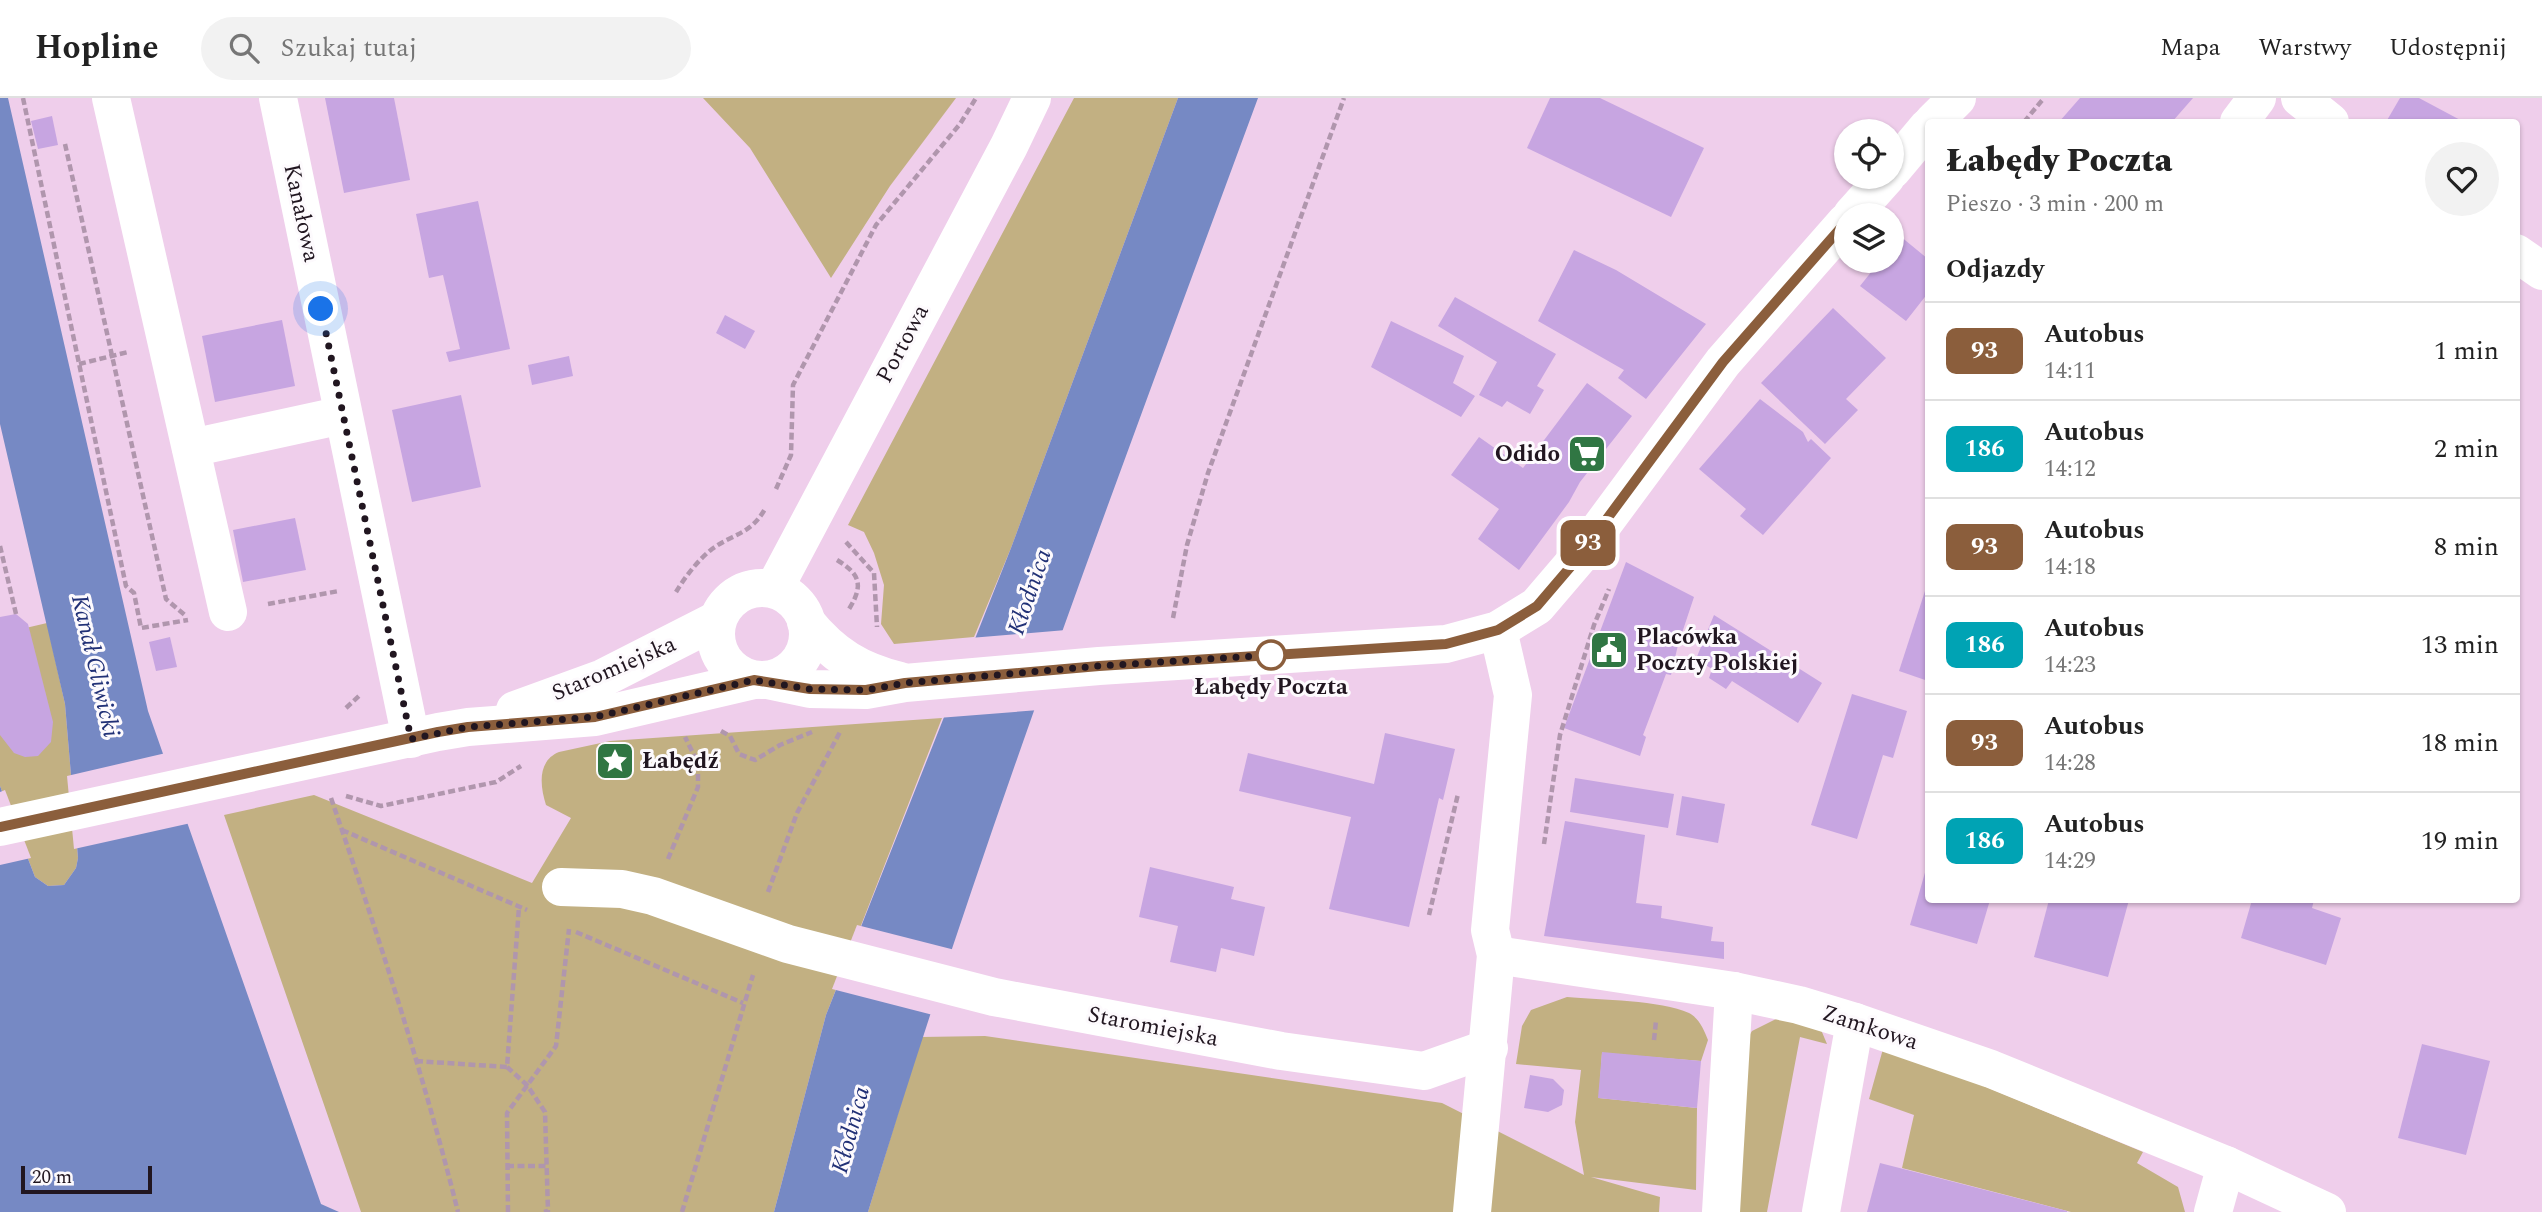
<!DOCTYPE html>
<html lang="pl">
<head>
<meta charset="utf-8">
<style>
	:root { --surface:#fff; --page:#f2f2f2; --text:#222; --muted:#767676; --line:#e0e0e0 }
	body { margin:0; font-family:Spectral,serif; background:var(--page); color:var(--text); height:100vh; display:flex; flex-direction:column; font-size:26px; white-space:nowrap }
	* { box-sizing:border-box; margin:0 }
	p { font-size:23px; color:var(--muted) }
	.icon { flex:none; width:38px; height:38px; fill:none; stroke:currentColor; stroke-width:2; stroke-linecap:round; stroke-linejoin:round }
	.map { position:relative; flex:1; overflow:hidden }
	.panel { position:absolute; left:1925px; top:21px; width:595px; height:784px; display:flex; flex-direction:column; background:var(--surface); border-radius:7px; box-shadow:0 2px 5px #0004 }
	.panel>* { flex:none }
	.badge { padding:0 14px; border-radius:10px; font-size:24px; line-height:46px }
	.controls { position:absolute; left:1834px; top:21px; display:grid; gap:14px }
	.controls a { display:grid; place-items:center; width:70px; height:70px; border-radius:50%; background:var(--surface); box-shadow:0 2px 5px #0004; font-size:35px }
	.scale { position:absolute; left:21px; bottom:18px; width:131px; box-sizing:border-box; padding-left:7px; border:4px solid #211620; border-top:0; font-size:19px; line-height:24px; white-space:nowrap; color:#211620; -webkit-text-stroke:5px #fdfafd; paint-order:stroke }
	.you { position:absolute; width:35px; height:35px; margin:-18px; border:5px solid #fff; border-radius:50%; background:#1a73e8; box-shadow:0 0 0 10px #1a73e833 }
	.map>.badge { position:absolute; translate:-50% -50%; box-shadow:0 0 0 4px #fff }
	h2 { padding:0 21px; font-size:26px; line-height:63px }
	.round { display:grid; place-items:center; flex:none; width:74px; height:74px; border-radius:37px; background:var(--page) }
	.headline { display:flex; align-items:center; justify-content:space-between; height:119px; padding:0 21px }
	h1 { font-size:33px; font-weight:800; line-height:52px }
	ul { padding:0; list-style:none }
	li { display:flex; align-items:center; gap:21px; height:98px; padding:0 21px; border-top:2px solid var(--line) }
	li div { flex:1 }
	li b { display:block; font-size:26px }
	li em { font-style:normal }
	li .badge { min-width:77px; font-weight:700; text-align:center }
	header { display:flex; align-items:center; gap:42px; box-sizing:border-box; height:98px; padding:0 35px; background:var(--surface); border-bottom:2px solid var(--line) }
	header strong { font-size:33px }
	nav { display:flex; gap:38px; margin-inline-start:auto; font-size:24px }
	.search { width:490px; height:63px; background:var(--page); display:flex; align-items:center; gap:18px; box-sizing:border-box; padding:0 24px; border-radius:38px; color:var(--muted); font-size:26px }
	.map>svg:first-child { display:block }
	.green { fill:#c2b082 }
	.water { fill:#7689c4 }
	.pier { fill:#efceeb }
	.building { fill:#c7a5e1 }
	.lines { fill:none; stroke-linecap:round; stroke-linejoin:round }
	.path { stroke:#b096ad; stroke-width:4.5; stroke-dasharray:7 3.5; stroke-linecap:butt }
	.minor { stroke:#fff; stroke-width:38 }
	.line-casing { stroke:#fff; stroke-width:16 }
	.line { stroke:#8b5e3c; stroke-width:10 }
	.walk { stroke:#211620; stroke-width:7; stroke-dasharray:0 12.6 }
	.stop-dot { fill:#fff; stroke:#8b5e3c; stroke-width:3.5 }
	.labels { text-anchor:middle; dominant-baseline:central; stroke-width:6; stroke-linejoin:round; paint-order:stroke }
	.street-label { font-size:23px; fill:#211620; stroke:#fdfafd }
	.poi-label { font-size:23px; font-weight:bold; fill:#211620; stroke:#fdfafd; text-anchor:start }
	.stop-label { font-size:23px; font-weight:bold; fill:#211620; stroke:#fdfafd }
	.water-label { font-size:24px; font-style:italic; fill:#213076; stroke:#fdfafd }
</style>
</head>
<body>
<header>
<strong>Hopline</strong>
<div class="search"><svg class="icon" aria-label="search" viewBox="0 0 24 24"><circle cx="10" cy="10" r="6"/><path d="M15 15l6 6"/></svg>Szukaj tutaj</div>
<nav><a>Mapa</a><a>Warstwy</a><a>Udostępnij</a></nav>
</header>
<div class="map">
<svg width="2542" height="1114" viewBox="0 0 2542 1114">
	<rect width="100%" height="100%" fill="#efceeb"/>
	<g class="green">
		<polygon points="703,0 956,0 890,88 831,180 750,50"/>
		<polygon points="1074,0 1178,0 1011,450 974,539 894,546 881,526 884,487 874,455 864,434 848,427"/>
		<polygon points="47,525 65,606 78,760 76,770 64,787 48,788 35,779 0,688 0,536"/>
		<path d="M942,620L826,917L774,1114H361L224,717L314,697L532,785L571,720L546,707C540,688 537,663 559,654L610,643Z"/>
		<path d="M1567,899C1600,902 1661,902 1689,915C1699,920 1704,932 1708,942L1701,963L1602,955L1599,1000L1697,1010L1696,1092L1591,1079L1660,1099L1659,1114H868L921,939L985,938L1442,1005L1584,1077L1575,1024L1581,972L1516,966L1522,928L1531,912Z"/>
		<polygon points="1778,920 1819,927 1827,946 1800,939 1767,1114 1736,1114 1742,949 1752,933"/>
		<polygon points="1883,951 1921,962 2143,1054 2137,1065 2178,1089 2185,1114 2071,1114 1902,1070 1914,1017 1869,1001"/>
	</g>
	<g class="water">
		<polygon points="0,0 8,0 148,613 321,1106 339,1114 0,1114 0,688 35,779 48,788 64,787 76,770 78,760 65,606 0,326"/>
		<path d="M1178,0H1258C1122,369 982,738 868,1114H774L826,917L1011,450Z"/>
	</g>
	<g class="pier">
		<polygon points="1066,532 1039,612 938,620 970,540"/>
		<polygon points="166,655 191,725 74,751 67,678"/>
		<polygon points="5,692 31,760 0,767 0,694"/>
		<polygon points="857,827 955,852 933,917 832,891"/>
	</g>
	<g class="building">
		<polygon points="325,0 394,0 410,82 344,95"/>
		<polygon points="1550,0 1600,0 1704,50 1671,119 1527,50"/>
		<polygon points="2080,0 2193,0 2172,24 2059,24"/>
		<polygon points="2400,0 2419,0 2464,24 2386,24"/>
		<polygon points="52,18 58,47 38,51 31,23"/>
		<polygon points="478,103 510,251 449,264 446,254 460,251 443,177 429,180 416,116"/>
		<polygon points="1900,138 1928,161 1928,195 1906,223 1860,188 1880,163 1892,163 1892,149"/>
		<polygon points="1574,152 1616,172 1706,226 1646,301 1618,280 1624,272 1538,223"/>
		<polygon points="1455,199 1556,256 1537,288 1544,292 1530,316 1507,303 1502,309 1479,297 1497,264 1438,228"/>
		<polygon points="1833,210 1886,260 1846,301 1858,312 1825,346 1761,285"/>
		<polygon points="725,217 755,233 745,251 716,235"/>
		<polygon points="282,222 295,288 215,304 202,238"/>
		<polygon points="1391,223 1464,258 1453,285 1475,298 1461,319 1371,269"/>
		<polygon points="569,258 573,278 532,287 528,267"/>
		<polygon points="1587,285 1632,318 1580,384 1569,404 1519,472 1478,441 1499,411 1451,377 1479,339 1523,370"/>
		<polygon points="461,297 481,389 412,404 392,312"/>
		<polygon points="1760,301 1803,334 1808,344 1811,341 1831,360 1763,437 1740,418 1746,411 1699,371"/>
		<polygon points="295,420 306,472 243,484 233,432"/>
		<polygon points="1626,464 1694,499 1678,547 1671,577 1666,576 1643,637 1646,639 1640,658 1564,630"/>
		<polygon points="1925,493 1928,494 1928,583 1899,573"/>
		<polygon points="16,516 28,526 53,624 51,644 38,658 25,659 14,655 0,637 0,519"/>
		<polygon points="1714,517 1822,585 1798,625 1732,583 1726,591 1709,580 1712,571 1696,561"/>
		<polygon points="170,539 177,569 156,573 149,544"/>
		<polygon points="1852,596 1907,613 1893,660 1883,657 1857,741 1811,727"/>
		<polygon points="1385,635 1455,651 1443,702 1439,700 1409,829 1329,811 1351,719 1239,693 1248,655 1374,686"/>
		<polygon points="1575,680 1674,696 1668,730 1570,714"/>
		<polygon points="1682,698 1725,706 1718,745 1676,737"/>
		<polygon points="1565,723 1645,737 1636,805 1662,808 1661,820 1713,829 1711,843 1724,844 1724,861 1544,838"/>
		<polygon points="1928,764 1928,802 1990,802 1977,846 1910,827"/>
		<polygon points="1150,769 1234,789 1231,801 1265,809 1254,858 1221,850 1216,874 1170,864 1178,828 1139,819"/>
		<polygon points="2049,802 2129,802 2108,879 2034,859"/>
		<polygon points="2252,802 2314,802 2312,810 2341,820 2326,867 2241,840"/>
		<polygon points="2422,946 2490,963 2466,1057 2398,1040"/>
		<polygon points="1602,954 1701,963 1697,1010 1598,1000"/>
		<polygon points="1530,977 1553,981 1564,992 1562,1007 1548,1014 1524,1010"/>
		<polygon points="1880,1065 2067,1113 2067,1114 1867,1114"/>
	</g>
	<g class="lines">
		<g class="path">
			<polyline points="23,0 126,488 134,495 141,530 188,522"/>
			<polyline points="2024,24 2044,0"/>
			<polyline points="65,46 166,501 186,518"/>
			<polyline points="79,266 128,254"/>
			<polyline points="776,391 791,357 793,287 876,127 960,26 976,0"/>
			<polyline points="846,444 874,475 877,529"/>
			<polyline points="0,448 16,516"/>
			<path d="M837,462C860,476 864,487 849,511"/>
			<path d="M676,494C685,479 698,462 712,451C734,435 750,437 765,411"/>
			<polyline points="268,506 339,493"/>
			<polyline points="1173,520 1187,447 1208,375 1344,0"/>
			<polyline points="346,610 360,597"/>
			<polyline points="721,633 730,638 739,656 755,662 780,647 812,634"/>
			<polyline points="346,698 381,708 496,684 521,668"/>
			<path d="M331,700C378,837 423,974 458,1114"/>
			<polyline points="342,732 527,812"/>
			<polyline points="1544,746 1560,637 1594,527 1609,491"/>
			<polyline points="668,761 698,689 698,665 685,639"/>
			<polyline points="768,794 797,715 840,634"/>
			<polyline points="1429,817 1458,696"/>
			<polyline points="576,834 743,905"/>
			<polyline points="1654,942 1656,923"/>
			<polyline points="416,963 507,969 519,809"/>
			<polyline points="507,969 527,987 545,1014 548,1113 544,1114"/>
			<polyline points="507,1068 547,1068"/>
			<polyline points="508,1114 507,1015 556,948 569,831"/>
			<polyline points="682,1114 753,877"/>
		</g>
		<g class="minor">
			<polyline points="111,0 228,514"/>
			<polyline points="278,0 411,641"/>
			<polyline points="2300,0 2330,24"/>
			<polyline points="1933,24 1957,0"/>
			<polyline points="2239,24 2257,0"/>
			<polyline points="1892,72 1928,29"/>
			<polyline points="1852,117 1886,79"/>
			<polyline points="2516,155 2542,173"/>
			<polyline points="191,350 343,317"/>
			<circle cx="762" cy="536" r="46"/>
			<polyline points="774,491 1009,48 1032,0"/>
			<path d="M806,524C833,557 859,573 900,583"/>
			<polyline points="767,582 810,591 866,592 905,585 1099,568 1446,546 1498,532 1537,508 1578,460 1723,264 1846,124"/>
			<polyline points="515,612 603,580 717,522"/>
			<polyline points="0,729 438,634 468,629 595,619 754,582"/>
			<polyline points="561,789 622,791 653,798 788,846 994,899 1281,953 1424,973 1489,950"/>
			<polyline points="1496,857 1734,893 1799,907 1855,924 1991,971 2226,1067 2327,1114"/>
			<polyline points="1472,1114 1496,857 1490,832 1513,597 1498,532"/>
			<polyline points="1721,1114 1734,893"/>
			<polyline points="1821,1114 1855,924"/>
			<polyline points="2213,1114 2226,1067"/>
		</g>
	</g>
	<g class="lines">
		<defs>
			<polyline id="line" points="0,729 438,634 468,629 595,619 754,582 810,591 866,592 905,585 1099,568 1446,546 1498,532 1537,508 1578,460 1723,264 1846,124"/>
		</defs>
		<use href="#line" class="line-casing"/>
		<use href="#line" class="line"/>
		<polyline class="walk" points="321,211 411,641 468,629 595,619 754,582 810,591 866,592 905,585 1099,568 1271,557"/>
	</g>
	<defs>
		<symbol id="supermarket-square" viewBox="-11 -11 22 22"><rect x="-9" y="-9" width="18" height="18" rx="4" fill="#307643" stroke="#fdfafd"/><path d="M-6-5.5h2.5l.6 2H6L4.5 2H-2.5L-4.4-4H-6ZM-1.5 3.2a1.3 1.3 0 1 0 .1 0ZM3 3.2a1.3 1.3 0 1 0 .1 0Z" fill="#fff"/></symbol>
		<symbol id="civic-square" viewBox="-11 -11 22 22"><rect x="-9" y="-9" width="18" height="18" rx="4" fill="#307643" stroke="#fdfafd"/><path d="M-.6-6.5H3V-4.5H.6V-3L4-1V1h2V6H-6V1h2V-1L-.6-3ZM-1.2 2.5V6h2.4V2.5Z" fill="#fff"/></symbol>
		<symbol id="sight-square" viewBox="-11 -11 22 22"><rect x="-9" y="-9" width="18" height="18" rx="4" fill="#307643" stroke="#fdfafd"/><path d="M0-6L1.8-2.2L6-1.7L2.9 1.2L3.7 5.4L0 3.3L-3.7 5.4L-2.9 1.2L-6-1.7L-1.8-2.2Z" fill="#fff"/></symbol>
	</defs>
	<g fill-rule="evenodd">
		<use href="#supermarket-square" x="1565" y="334" width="44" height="44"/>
		<use href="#civic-square" x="1587" y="530" width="44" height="44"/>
		<use href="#sight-square" x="593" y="641" width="44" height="44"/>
	</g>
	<circle class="stop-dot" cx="1271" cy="557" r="14"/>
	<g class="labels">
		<g class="street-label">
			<text transform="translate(301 115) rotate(78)">Kanałowa</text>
			<text transform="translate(903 246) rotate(-62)">Portowa</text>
			<text transform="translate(614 571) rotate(-23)">Staromiejska</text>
			<text transform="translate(1153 929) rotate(11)">Staromiejska</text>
			<text transform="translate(1870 930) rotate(18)">Zamkowa</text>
		</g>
		<g class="poi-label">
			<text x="1560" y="356" text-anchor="end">Odido</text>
			<text x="1636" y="539">Placówka<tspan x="1636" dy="26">Poczty Polskiej</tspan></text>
			<text x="642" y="663">Łabędź</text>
		</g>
		<g class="stop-label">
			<text x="1271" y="589">Łabędy Poczta</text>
		</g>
		<g class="water-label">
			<text transform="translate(1030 494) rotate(-71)">Kłodnica</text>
			<text transform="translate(95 568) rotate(77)">Kanał Gliwicki</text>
			<text transform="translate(851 1032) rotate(-75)">Kłodnica</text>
		</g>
	</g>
</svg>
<div class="controls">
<a><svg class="icon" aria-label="locate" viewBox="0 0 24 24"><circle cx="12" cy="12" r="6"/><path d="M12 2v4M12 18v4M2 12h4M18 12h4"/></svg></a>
<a><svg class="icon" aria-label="layers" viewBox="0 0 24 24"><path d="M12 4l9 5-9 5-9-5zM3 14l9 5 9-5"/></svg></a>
</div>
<div class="scale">20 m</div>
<div class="you" style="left:321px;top:211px"></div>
<b class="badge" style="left:1588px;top:445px;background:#8b5e3c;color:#fff">93</b>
<section class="panel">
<div class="headline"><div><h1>Łabędy Poczta</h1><p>Pieszo · 3 min · 200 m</p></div><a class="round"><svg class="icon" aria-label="heart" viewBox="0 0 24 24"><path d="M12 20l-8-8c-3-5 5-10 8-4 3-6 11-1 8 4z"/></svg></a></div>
<h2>Odjazdy</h2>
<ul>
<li><span class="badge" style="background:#8b5e3c;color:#fff">93</span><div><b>Autobus</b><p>14:11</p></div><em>1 min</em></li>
<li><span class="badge" style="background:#00a3b4;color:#fff">186</span><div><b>Autobus</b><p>14:12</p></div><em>2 min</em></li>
<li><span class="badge" style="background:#8b5e3c;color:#fff">93</span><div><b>Autobus</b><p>14:18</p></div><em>8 min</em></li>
<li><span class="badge" style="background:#00a3b4;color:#fff">186</span><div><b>Autobus</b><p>14:23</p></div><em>13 min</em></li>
<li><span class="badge" style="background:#8b5e3c;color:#fff">93</span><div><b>Autobus</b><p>14:28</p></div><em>18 min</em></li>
<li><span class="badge" style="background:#00a3b4;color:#fff">186</span><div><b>Autobus</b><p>14:29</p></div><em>19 min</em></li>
</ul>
</section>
</div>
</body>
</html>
